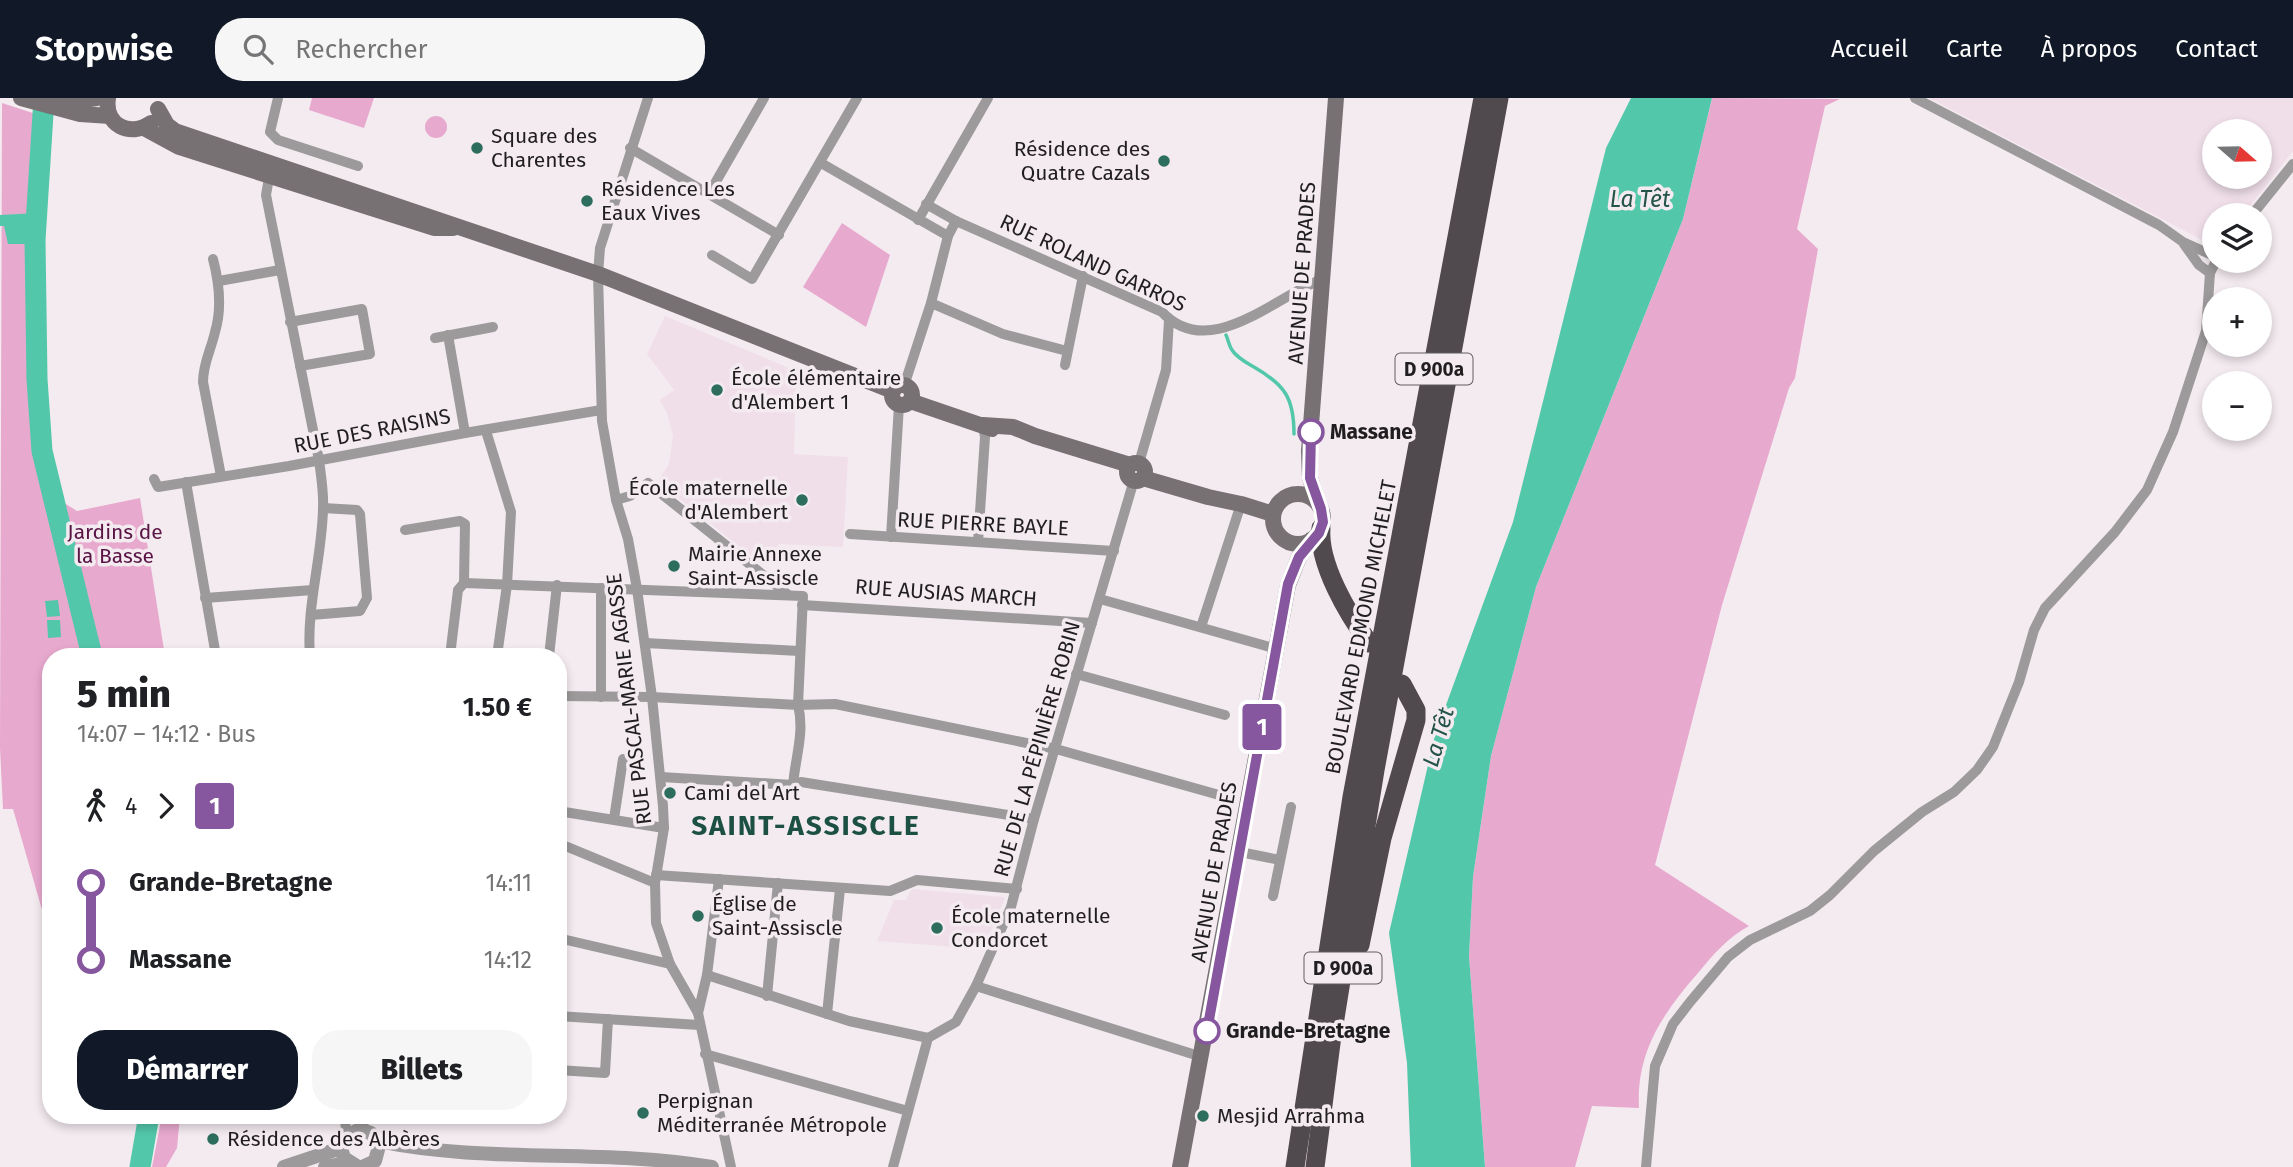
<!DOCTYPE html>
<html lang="fr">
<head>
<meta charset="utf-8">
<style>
	:root { --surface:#fff; --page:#f6f6f6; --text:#202124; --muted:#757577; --accent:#111827 }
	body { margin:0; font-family:"Fira Sans",sans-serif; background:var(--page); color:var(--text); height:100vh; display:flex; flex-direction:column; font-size:26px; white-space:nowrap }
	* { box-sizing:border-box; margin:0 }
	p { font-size:23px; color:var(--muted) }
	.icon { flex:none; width:38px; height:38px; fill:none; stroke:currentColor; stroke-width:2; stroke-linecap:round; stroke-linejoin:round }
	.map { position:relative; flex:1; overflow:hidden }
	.panel { position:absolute; left:42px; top:550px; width:525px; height:476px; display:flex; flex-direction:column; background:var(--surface); border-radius:28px; box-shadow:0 4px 10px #0003 }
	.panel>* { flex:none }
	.badge { padding:0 14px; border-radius:5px; font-size:24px; line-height:46px }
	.needle { width:46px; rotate:110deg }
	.buttons { position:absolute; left:2202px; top:21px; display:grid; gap:14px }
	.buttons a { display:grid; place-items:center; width:70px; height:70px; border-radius:50%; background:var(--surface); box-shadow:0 4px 10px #0003; font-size:35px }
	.map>.badge { position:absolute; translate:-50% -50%; box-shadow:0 0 0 4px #fff }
	.legs { display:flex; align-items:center; gap:10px; height:77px; padding:0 35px; font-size:23px }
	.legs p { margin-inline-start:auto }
	.head { display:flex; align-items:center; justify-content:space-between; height:119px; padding:0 35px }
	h1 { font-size:38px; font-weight:800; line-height:52px }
	.cta { display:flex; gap:14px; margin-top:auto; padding:14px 35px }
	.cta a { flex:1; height:80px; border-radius:28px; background:var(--accent); color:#fff; font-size:28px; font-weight:800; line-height:80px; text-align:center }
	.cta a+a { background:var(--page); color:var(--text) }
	ul { padding:0 35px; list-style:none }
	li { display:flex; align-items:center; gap:24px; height:77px; font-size:26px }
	li i { display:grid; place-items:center; width:10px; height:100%; margin:0 9px; background:currentColor }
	li i::after { content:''; width:18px; height:18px; margin:-9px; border:5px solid; border-radius:50%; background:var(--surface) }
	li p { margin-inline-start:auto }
	li:first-child i { background:linear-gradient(#0000 50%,currentColor 0) }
	li:last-child i { background:linear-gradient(currentColor 50%,#0000 0) }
	header { display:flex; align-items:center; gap:42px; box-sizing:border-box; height:98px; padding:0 35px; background:var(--accent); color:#fff }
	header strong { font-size:33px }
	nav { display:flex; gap:38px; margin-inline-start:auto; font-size:24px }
	.search { width:490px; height:63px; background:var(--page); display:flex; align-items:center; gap:18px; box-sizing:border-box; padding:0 24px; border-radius:28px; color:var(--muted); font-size:26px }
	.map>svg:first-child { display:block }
	.built { fill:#f0dfe9; fill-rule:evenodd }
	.green { fill:#e8a9cf }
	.water { fill:#52c7aa }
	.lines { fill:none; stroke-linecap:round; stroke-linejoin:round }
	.stream { stroke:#52c7aa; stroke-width:3.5 }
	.river { stroke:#52c7aa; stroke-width:21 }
	.minor { stroke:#9d9a9c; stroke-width:10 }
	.tertiary { stroke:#9d9a9c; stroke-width:14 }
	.secondary { stroke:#777174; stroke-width:16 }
	.trunk { stroke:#504a4e; stroke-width:19 }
	.line-1-casing { stroke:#fff; stroke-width:16 }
	.line-1 { stroke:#86569e; stroke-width:10 }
	.poi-dot { fill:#2c6d5d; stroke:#f4ebf0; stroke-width:2.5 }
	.stop-1-dot { fill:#fff; stroke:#86569e; stroke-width:3.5 }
	.labels { text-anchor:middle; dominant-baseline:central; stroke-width:7; stroke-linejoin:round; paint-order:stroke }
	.shield { fill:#f4ebf0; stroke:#605c5e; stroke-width:2 }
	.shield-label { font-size:19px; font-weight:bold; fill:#211e1f }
	.poi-label { font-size:21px; fill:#211e1f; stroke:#f4ebf0; text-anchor:start }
	.street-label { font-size:21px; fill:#211e1f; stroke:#f4ebf0 }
	.stop-label { font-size:21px; font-weight:bold; fill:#211e1f; stroke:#f4ebf0; text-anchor:start }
	.park-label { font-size:21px; fill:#591344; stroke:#f4ebf0 }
	.water-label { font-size:23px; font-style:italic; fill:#235447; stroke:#f4ebf0 }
	.district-label { font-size:28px; font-weight:bold; letter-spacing:2px; fill:#1c5043; stroke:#f4ebf0 }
</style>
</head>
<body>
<header>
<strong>Stopwise</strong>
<div class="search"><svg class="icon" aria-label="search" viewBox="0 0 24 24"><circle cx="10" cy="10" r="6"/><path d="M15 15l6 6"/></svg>Rechercher</div>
<nav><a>Accueil</a><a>Carte</a><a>À propos</a><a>Contact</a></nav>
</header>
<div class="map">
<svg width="2293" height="1069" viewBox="0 0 2293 1069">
	<rect width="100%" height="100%" fill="#f4ebf0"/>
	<g class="built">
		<path d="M1929,0H2293V53L2243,117H2214V148ZM2214,33H2259V79H2214Z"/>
		<polygon points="665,218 796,273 794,356 848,359 843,449 779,446 762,467 658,383 669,366 673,337 667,315 660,302 674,292 647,256"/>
		<polygon points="912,791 1004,799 1005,800 983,851 877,843 894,802 906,802"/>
	</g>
	<g class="green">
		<polygon points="312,0 374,0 364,30 309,12"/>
		<path d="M1712,0L1840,1L1825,8L1797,131L1818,151L1795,280L1789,290L1722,507L1655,767L1749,828C1728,839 1713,857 1698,875C1663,915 1636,954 1639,1010L1592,1008L1575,1069H1485L1469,858L1473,779L1491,658L1536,489L1683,121Z"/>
		<polygon points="2,5 39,17 33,110 34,283 40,352 50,396 77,413 140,400 165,558 51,558 51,843 13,711 3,711 0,650"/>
		<circle cx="436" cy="29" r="11"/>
		<polygon points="842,125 890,157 866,229 803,189"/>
		<polygon points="162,1017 180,1017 177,1050 166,1069 152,1069"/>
	</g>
	<g class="water">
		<polygon points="1631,0 1712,0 1683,121 1536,489 1491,658 1473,779 1469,858 1485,1069 1411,1069 1407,965 1389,835 1435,637 1513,424 1606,50"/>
		<polygon points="37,115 35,146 8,146 4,128 0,128 0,117"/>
		<polygon points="58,502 60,518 47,519 45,503"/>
		<polygon points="47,522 60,522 61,539 48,540"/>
	</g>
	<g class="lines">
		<path class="stream" d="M1226,237C1228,241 1229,248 1232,252C1237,260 1247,265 1254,269C1285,287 1294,300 1294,336"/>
		<g class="river">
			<polyline points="44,0 35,142 37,281 42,353 92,558"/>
			<polyline points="140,1069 149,1017"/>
		</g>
		<g class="minor">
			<polyline points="278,0 270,34 278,42 358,68"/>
			<polyline points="648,0 600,150 598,176 602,323 616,402 628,441 637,491 652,599 663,708 664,730 655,785 656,825 670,866 698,915 731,1069"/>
			<polyline points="1915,0 2159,127 2183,144 2214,158"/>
			<polyline points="630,50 779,137"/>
			<polyline points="821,65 948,138"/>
			<path d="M270,74L266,97L319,362C321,378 324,395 323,411C322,460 306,509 310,558"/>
			<polyline points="706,94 714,87 764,0"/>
			<path d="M926,106L956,123L1162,214C1210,265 1276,197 1323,181"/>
			<polyline points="2252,117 2293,66"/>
			<polyline points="918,122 988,0"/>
			<polyline points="2184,146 2199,167 2210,175"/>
			<polyline points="712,157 752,181 857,0"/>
			<path d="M213,161C219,184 222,211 215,234C211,252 203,265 203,284L221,378"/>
			<polyline points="219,183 280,172"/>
			<polyline points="931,205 1003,236 1067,253"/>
			<polyline points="290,224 362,211 370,256 300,268"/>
			<polyline points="448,237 465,335"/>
			<polyline points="435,240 493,229"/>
			<polyline points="1065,267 1083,178"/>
			<polyline points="904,288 931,205 948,138 956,123"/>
			<polyline points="486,333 511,414 507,487 497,558"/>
			<polyline points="1139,365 1166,272 1169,222"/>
			<polyline points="154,381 158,389 289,368 465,335 601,312"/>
			<polyline points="186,384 216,558"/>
			<polyline points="616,402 630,398 648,385 787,496"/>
			<polyline points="405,432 460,423 465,426 464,485"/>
			<polyline points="850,436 1114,453"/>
			<polyline points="891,439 899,307"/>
			<polyline points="978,444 985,339 983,327"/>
			<path d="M464,485L803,498L798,607C805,634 795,661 793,687"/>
			<polyline points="601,490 601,599"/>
			<polyline points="205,500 313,492"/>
			<polyline points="1100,501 1277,551"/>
			<polyline points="802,507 1092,525"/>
			<polyline points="311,517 360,513 367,500 360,416 357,412 323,410"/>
			<polyline points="1201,529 1241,406"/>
			<polyline points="645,545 799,553"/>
			<polyline points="450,558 458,492 464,485"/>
			<polyline points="549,558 557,487"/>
			<polyline points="1076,576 1225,617"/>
			<polyline points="558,598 652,599 798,607 835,606 1056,651 1219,697"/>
			<polyline points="661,679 793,687 801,684 1034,721"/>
			<polyline points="558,713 664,730"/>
			<polyline points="614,721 623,661"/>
			<polyline points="558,745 655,785"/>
			<polyline points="1240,754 1280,762"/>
			<polyline points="656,777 890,793 917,782 1017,791"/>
			<polyline points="1273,798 1291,709"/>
			<polyline points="558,840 670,866"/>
			<polyline points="707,877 849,923 928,940"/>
			<polyline points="976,888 1202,959"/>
			<polyline points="767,898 778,785"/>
			<polyline points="698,915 707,877 719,781"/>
			<polyline points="827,916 840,791"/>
			<polyline points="558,918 699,927"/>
			<polyline points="705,956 908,1013"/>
			<polyline points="558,972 605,975 608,921"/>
			<polyline points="355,1017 366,1032"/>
			<polyline points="345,1039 346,1017"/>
			<polyline points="893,1069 928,940 956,924 976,888 1011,809 1034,721 1134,382"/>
			<polyline points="1646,1069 1655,968 1673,926 1690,904 1728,859 1750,842 1810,813 1830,797 1874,753 1922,714 1954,694 1977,672 1993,649 2019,584 2034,532 2045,510 2115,434 2147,392 2173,334 2206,233 2210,175 2216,163"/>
		</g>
		<g class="tertiary">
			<path d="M378,1043C488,1066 602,1050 712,1069"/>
			<polyline points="284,1069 341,1050"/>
			<polyline points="325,1069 348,1065"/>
			<polyline points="358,1069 344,1060 341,1050 345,1039 360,1031 371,1035 379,1048 375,1063 362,1069"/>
		</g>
		<g class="secondary">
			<polyline points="21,0 80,16 110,18"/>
			<polyline points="59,0 75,3 97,0"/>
			<path d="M108,0C104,27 130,40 151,25"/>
			<polyline points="158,11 167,27 175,33 598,176 893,293"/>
			<polyline points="144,30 179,49 434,130 453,130"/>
			<circle cx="902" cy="297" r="10"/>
			<polyline points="910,303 992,331"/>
			<polyline points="983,327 1013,329 1035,338 1130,367"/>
			<circle cx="1136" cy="374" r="9"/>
			<polyline points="1143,380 1208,399 1241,406 1273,416"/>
			<circle cx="1298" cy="421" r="25"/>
			<polyline points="1318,405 1310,380 1309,353 1336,0"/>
			<polyline points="1180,1069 1288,487 1299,459 1311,442"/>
		</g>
		<g class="trunk">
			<path d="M1321,430C1318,466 1348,516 1369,545"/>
			<polyline points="1360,847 1382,740 1416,622 1416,612 1402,586"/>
			<polyline points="1295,1069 1352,699 1483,0"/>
			<polyline points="1315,1069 1331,945 1375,672 1499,0"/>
		</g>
	</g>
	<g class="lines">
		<defs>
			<polyline id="line-1" points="1207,933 1288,486 1299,459 1319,435 1323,424 1321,411 1310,380 1311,334"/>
		</defs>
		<use href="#line-1" class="line-1-casing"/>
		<use href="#line-1" class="line-1"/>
	</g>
	<g class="poi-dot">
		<circle cx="477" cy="50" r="7"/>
		<circle cx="1164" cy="63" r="7"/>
		<circle cx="587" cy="103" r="7"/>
		<circle cx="717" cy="292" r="7"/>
		<circle cx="802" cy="402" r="7"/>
		<circle cx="674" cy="468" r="7"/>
		<circle cx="670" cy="695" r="7"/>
		<circle cx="698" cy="818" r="7"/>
		<circle cx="937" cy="830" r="7"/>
		<circle cx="643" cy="1015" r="7"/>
		<circle cx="1203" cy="1018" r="7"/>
		<circle cx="213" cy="1041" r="7"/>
	</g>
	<g class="stop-1-dot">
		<circle cx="1311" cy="334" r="12"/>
		<circle cx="1207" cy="933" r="12"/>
	</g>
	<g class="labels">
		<g class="shield">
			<rect x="1395.5" y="255.5" width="77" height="31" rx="5"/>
			<rect x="1304.5" y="854.5" width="77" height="31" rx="5"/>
		</g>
		<g class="shield-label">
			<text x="1434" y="271">D 900a</text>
			<text x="1343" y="870">D 900a</text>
		</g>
		<g class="poi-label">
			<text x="491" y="38">Square des<tspan x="491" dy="24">Charentes</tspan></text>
			<text x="1150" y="51" text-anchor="end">Résidence des<tspan x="1150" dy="24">Quatre Cazals</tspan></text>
			<text x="601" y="91">Résidence Les<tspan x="601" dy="24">Eaux Vives</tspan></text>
			<text x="731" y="280">École élémentaire<tspan x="731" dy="24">d'Alembert 1</tspan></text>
			<text x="788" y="390" text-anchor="end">École maternelle<tspan x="788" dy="24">d'Alembert</tspan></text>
			<text x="688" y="456">Mairie Annexe<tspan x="688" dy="24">Saint-Assiscle</tspan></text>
			<text x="684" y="695">Cami del Art</text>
			<text x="712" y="806">Église de<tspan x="712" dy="24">Saint-Assiscle</tspan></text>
			<text x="951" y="818">École maternelle<tspan x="951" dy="24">Condorcet</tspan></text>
			<text x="657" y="1003">Perpignan<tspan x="657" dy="24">Méditerranée Métropole</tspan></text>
			<text x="1217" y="1018">Mesjid Arrahma</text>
			<text x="227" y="1041">Résidence des Albères</text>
		</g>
		<g class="street-label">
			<text transform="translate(1093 165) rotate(25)">RUE ROLAND GARROS</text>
			<text transform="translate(1302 175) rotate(-86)">AVENUE DE PRADES</text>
			<text transform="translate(372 333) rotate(-11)">RUE DES RAISINS</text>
			<text transform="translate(983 426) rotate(3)">RUE PIERRE BAYLE</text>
			<text transform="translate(946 495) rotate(4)">RUE AUSIAS MARCH</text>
			<text transform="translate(1361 529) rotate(-79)">BOULEVARD EDMOND MICHELET</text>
			<text transform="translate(629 601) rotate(-97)">RUE PASCAL-MARIE AGASSE</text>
			<text transform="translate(1037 651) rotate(-74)">RUE DE LA PÉPINIÈRE ROBIN</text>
			<text transform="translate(1214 774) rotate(-80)">AVENUE DE PRADES</text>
		</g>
		<g class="stop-label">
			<text x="1330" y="334">Massane</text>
			<text x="1226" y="933">Grande-Bretagne</text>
		</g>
		<g class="park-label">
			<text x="115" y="434">Jardins de<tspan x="115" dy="24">la Basse</tspan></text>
		</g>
		<g class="water-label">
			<text x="1640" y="101">La Têt</text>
			<text transform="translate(1438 639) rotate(-74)">La Têt</text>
		</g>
		<g class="district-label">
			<text x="806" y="727">SAINT-ASSISCLE</text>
		</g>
	</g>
</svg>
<div class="buttons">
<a><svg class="needle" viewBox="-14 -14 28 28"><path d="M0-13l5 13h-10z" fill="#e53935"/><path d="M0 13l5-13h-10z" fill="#757577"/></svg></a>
<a><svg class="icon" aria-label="layers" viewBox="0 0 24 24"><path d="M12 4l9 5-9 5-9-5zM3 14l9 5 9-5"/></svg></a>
<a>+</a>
<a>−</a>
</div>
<b class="badge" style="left:1262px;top:629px;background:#86569e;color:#fff">1</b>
<section class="panel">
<div class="head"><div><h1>5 min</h1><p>14:07 – 14:12 · Bus</p></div><b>1.50 €</b></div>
<div class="legs"><svg class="icon" aria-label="walk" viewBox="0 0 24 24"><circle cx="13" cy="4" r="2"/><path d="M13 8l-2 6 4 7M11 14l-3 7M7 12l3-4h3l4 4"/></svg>4<svg class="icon" aria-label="forward" viewBox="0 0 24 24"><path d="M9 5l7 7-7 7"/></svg><b class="badge" style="background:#86569e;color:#fff">1</b></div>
<ul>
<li><i style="color:#86569e"></i><b>Grande-Bretagne</b><p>14:11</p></li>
<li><i style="color:#86569e"></i><b>Massane</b><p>14:12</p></li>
</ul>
<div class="cta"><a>Démarrer</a><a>Billets</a></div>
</section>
</div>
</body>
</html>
